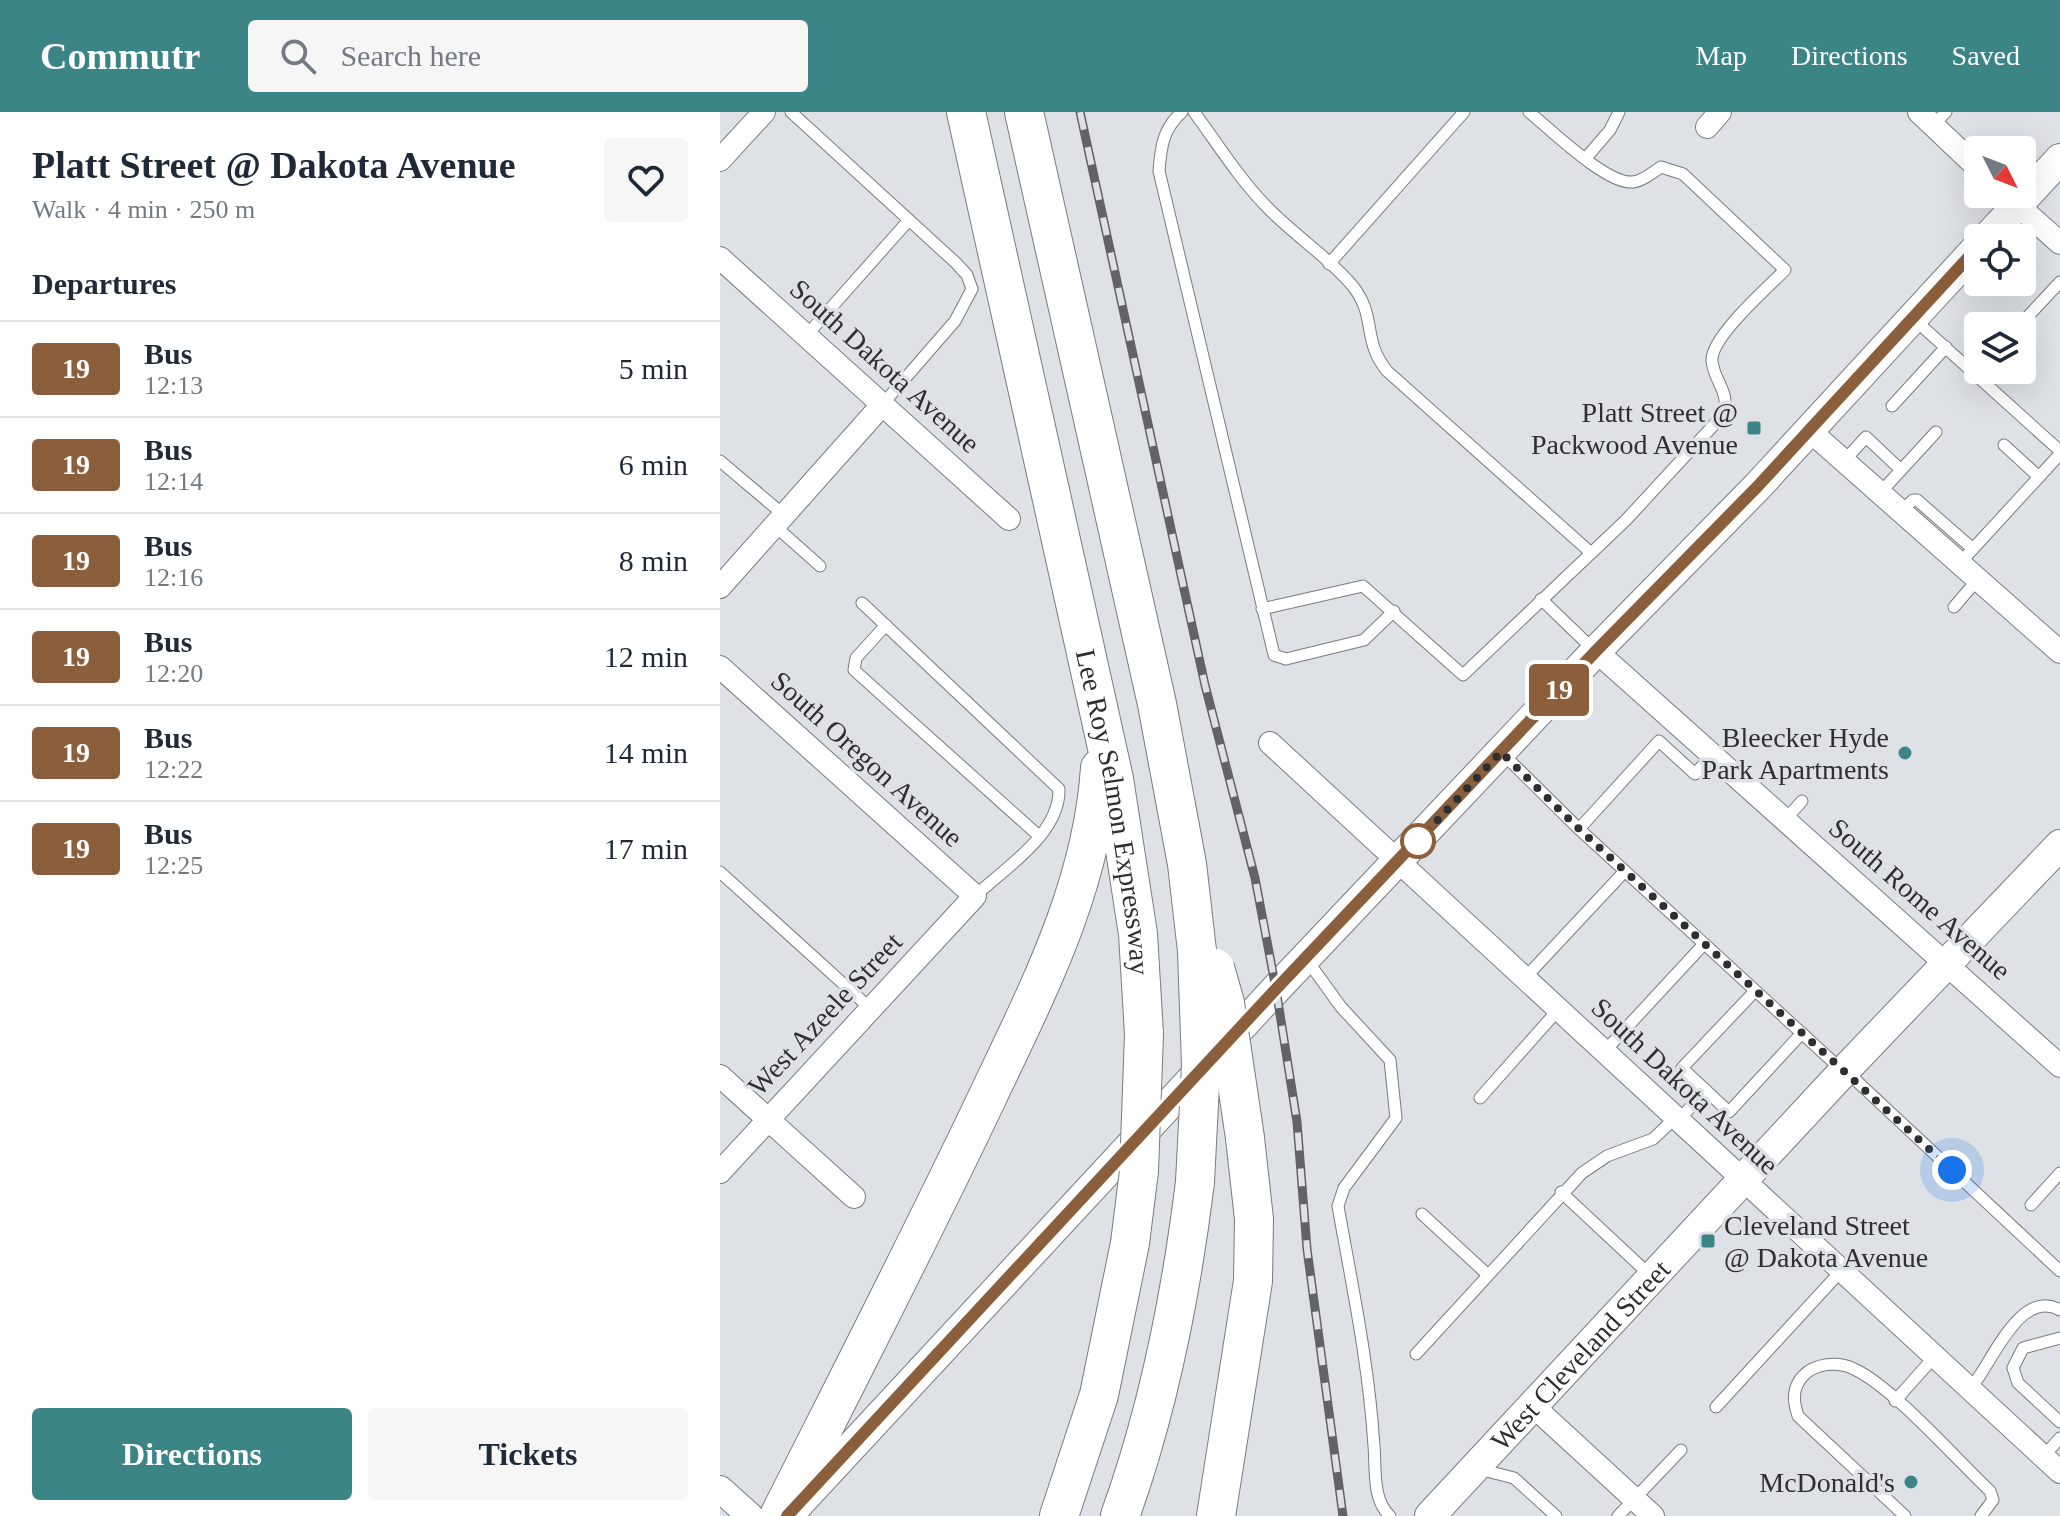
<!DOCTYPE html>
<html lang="en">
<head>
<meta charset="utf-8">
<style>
	:root { --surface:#fff; --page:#f6f6f7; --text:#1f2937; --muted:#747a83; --line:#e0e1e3; --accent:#3c8587 }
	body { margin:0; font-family:Georgia,serif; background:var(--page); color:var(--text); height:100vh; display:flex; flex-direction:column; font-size:30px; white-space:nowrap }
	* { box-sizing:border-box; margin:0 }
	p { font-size:26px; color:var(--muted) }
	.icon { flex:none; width:44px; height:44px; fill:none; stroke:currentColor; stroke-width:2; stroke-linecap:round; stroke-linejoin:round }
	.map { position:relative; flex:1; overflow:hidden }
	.panel { display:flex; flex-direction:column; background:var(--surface); width:720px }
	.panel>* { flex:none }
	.badge { padding:0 16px; border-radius:6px; font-size:28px; line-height:52px }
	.needle { width:52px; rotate:132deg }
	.fabs { position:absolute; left:1244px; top:24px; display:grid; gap:16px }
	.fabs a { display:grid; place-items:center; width:72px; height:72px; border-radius:8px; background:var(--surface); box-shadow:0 8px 32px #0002; font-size:40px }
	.you { position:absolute; width:40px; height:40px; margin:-20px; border:6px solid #fff; border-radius:50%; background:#1a73e8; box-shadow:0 0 0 12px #1a73e833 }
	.map>.badge { position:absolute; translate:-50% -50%; box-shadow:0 0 0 4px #fff }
	h2 { padding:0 32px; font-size:30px; line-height:72px }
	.round { display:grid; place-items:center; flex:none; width:84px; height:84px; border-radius:8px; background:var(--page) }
	.headline { display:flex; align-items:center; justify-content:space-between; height:136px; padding:0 32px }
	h1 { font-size:38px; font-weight:700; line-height:60px }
	.button { display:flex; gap:16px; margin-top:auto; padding:16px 32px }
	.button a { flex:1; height:92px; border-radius:8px; background:var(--accent); color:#fff; font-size:32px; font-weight:700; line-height:92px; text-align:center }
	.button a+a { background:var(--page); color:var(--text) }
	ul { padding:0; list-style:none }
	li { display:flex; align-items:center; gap:24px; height:96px; padding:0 32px; border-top:2px solid var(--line) }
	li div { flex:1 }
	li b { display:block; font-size:30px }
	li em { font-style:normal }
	li .badge { min-width:88px; font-weight:700; text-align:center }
	header { display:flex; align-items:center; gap:48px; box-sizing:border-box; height:112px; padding:0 40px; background:var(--accent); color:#fff }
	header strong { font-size:38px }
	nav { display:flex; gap:44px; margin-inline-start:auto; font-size:28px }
	.search { width:560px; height:72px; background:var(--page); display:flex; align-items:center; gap:20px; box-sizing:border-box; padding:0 28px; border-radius:8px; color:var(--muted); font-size:30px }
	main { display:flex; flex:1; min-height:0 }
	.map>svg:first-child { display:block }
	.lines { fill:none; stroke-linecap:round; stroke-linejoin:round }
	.service-casing { stroke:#797c7f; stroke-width:13 }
	.minor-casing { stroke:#797c7f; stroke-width:24 }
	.tertiary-casing { stroke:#797c7f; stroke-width:28 }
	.secondary-casing { stroke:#797c7f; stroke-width:32 }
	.motorway-casing { stroke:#797c7f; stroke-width:40 }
	.service { stroke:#fff; stroke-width:11 }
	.minor { stroke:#fff; stroke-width:22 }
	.tertiary { stroke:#fff; stroke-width:26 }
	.secondary { stroke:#fff; stroke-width:30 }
	.motorway { stroke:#fff; stroke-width:38 }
	.rail-casing { stroke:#626366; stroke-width:9 }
	.rail { stroke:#dee1e5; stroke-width:6; stroke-dasharray:18; stroke-linecap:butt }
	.motorway-bridge-casing { stroke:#797c7f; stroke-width:40; stroke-linecap:butt }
	.motorway-bridge { stroke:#fff; stroke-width:38 }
	.line-casing { stroke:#fff; stroke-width:18 }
	.line { stroke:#8b5e3c; stroke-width:12 }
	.walk { stroke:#2e2f31; stroke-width:8; stroke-dasharray:0 14.4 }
	.poi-dot { fill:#3c8587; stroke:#dee1e5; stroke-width:3 }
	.stop-dot { fill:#fff; stroke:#8b5e3c; stroke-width:4 }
	.labels { text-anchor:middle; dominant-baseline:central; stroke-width:7; stroke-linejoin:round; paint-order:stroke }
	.street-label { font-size:28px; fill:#2e2f31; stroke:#dee1e5 }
	.poi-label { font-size:28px; fill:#2e2f31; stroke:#dee1e5; text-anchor:end }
</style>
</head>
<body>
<header>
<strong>Commutr</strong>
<div class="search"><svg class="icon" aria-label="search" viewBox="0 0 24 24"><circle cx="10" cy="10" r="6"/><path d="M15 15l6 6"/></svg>Search here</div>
<nav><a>Map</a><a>Directions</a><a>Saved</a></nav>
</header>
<main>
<section class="panel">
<div class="headline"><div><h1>Platt Street @ Dakota Avenue</h1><p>Walk · 4 min · 250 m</p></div><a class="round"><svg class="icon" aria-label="heart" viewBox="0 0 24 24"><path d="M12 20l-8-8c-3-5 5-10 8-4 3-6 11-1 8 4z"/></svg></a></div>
<h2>Departures</h2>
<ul>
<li><span class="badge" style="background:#8b5e3c;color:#fff">19</span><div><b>Bus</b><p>12:13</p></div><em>5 min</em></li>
<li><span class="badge" style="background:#8b5e3c;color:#fff">19</span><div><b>Bus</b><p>12:14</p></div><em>6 min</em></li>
<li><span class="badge" style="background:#8b5e3c;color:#fff">19</span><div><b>Bus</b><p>12:16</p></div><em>8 min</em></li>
<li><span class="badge" style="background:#8b5e3c;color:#fff">19</span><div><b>Bus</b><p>12:20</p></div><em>12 min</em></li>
<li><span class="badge" style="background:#8b5e3c;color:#fff">19</span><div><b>Bus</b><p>12:22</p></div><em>14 min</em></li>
<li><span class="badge" style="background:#8b5e3c;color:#fff">19</span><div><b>Bus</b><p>12:25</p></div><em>17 min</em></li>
</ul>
<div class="button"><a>Directions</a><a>Tickets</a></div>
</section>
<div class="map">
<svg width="1340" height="1404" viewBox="0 0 1340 1404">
	<rect width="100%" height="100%" fill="#dee1e5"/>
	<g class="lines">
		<defs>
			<g id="service">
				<polyline points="71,0 236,151 247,163 252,177 235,209 162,293"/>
				<path d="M462,0C443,17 441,34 439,59L554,543L566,547L644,528L674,499"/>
				<path d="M474,0C497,31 518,65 545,93C571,121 606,143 631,172C658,204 641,227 667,259L870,440"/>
				<polyline points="1213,13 1226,0"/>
				<polyline points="866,46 890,18 899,0"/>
				<polyline points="609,152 744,0"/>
				<polyline points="1195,208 1340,339"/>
				<polyline points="1299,214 1340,170"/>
				<polyline points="86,224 189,108"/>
				<polyline points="1172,294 1226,235"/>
				<polyline points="0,349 64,403"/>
				<polyline points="1124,349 1146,325 1181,358"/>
				<polyline points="1319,365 1340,342"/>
				<polyline points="1160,381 1216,320"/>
				<polyline points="1181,399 1193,388 1197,388 1253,437"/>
				<polyline points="55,414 100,454"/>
				<polyline points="1240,451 1319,365 1284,333"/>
				<polyline points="821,487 875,539"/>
				<path d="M142,491L339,677C340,722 285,756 255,784"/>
				<polyline points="1234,495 1258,467"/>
				<path d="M542,497L643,474L743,563L906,408L1003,303C1011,280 994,270 992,249C990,226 1048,175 1065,158L963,62L941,55C933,60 923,69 913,70C887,73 830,17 809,0"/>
				<polyline points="166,513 136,546 134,558 319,724"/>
				<polyline points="783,642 859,717 939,629 975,662 992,643"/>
				<polyline points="1065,708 1082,689"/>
				<polyline points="859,717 1123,959"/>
				<polyline points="0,760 151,897"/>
				<path d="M587,848L621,895L670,948L676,1006L624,1076L618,1094C632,1173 649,1253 654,1334C656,1357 652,1388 670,1404"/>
				<polyline points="804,867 905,759"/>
				<polyline points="1035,879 962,956 1009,1000 1082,921"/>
				<polyline points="884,940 984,832"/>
				<polyline points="1127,960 1340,1159"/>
				<polyline points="760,986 838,898"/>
				<polyline points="958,1009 986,978"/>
				<polyline points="841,1080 932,1165"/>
				<polyline points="1311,1093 1340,1061"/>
				<polyline points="702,1102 768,1163"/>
				<polyline points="1340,1226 1303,1236 1293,1256 1298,1271 1340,1310"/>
				<polyline points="696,1242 862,1061 887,1044 933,1027 955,1006"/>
				<path d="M1250,1277C1271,1254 1299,1175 1340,1198"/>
				<polyline points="1175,1289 1215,1244"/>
				<polyline points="996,1295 1121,1159"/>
				<polyline points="1323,1345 1340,1326"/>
				<polyline points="759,1357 794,1366 836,1404"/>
				<polyline points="898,1404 961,1338"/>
				<path d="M1185,1404L1078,1304C1073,1289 1072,1276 1083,1264C1095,1251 1118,1249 1134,1257C1173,1275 1236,1347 1270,1379L1273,1388L1261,1404"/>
			</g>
			<g id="minor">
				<polyline points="1199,0 1258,56"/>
				<polyline points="987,15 1000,0"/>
				<polyline points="0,48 44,0"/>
				<polyline points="1285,82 1340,131"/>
				<polyline points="0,146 289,407"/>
				<polyline points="1090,319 1340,540"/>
				<polyline points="0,475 162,293"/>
				<polyline points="876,539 1340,954"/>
				<polyline points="0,555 255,784 0,1060"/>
				<polyline points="550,631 1340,1360"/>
				<polyline points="0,964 134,1085"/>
				<polyline points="812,1293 933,1404"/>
			</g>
			<polyline id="tertiary" points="0,1377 30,1404"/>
			<g id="secondary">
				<polyline points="1267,126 1340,47"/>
				<polyline points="69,1402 556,877 876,539 1037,375 1258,135"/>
				<path id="s1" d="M710,1404L1125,958L1340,733"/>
			</g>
			<g id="motorway">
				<path id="s2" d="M246,0L394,667L418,822L424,922"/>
				<polyline points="304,0 437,592 467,752 477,839"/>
				<path d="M59,1404C129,1265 200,1127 267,986C317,880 372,776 380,656"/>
				<polyline points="339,1404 379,1283 410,1131"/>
				<path d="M400,1404C439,1296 461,1184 475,1070"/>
				<polyline points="496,1404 533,1169 534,1107 525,1026"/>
			</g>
		</defs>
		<use href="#service" class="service-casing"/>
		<use href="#minor" class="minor-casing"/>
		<use href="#tertiary" class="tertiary-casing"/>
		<use href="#secondary" class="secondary-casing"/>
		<use href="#motorway" class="motorway-casing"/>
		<use href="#service" class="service"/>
		<use href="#minor" class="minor"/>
		<use href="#tertiary" class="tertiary"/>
		<use href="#secondary" class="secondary"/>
		<use href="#motorway" class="motorway"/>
		<defs>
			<polyline id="rail" points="360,0 485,573 535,766 556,877 577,1010 587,1137 623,1404"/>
		</defs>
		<use href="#rail" class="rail-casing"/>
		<use href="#rail" class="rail"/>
		<defs>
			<g id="motorway-bridge">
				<polyline points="495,856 505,891 525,1026"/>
				<polyline points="475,1070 481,953 477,839"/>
				<polyline points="410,1131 419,1059 424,922"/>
			</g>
		</defs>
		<use href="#motorway-bridge" class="motorway-bridge-casing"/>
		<use href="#motorway-bridge" class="motorway-bridge"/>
	</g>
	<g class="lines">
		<defs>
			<polyline id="line" points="67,1404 556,877 876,539 1037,375 1258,135"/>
		</defs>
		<use href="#line" class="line-casing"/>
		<use href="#line" class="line"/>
		<polyline class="walk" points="698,729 781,640 859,717 1232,1058"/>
	</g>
	<g class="poi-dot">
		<rect x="1026" y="308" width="16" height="16" rx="4"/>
		<circle cx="1185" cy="641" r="8"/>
		<rect x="980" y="1121" width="16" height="16" rx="4"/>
		<circle cx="1191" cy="1370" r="8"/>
	</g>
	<circle class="stop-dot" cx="698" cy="729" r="16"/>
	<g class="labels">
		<g class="street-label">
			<text transform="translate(165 254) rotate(42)">South Dakota Avenue</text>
			<text transform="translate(147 647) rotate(42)">South Oregon Avenue</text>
			<text stroke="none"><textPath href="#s2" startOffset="716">Lee Roy Selmon Expressway</textPath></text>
			<text transform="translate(1200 787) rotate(41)">South Rome Avenue</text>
			<text transform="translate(105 902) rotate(-47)">West Azeele Street</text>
			<text transform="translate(965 974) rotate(43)">South Dakota Avenue</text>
			<text stroke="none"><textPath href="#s1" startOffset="220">West Cleveland Street</textPath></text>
		</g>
		<g class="poi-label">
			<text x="1018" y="300">Platt Street @<tspan x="1018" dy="32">Packwood Avenue</tspan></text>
			<text x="1169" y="625">Bleecker Hyde<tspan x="1169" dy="32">Park Apartments</tspan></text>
			<text x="1004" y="1113" text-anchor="start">Cleveland Street<tspan x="1004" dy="32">@ Dakota Avenue</tspan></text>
			<text x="1175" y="1370">McDonald's</text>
		</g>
	</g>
</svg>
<div class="fabs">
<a><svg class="needle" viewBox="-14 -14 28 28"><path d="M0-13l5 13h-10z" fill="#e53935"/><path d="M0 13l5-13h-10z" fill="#747a83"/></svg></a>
<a><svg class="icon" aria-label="locate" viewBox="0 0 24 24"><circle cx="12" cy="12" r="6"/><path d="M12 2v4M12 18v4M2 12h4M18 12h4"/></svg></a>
<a><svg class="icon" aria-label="layers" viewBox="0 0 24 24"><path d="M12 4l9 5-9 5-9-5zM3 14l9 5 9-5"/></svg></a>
</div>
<div class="you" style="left:1232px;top:1058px"></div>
<b class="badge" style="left:839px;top:578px;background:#8b5e3c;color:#fff">19</b>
</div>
</main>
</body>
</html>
